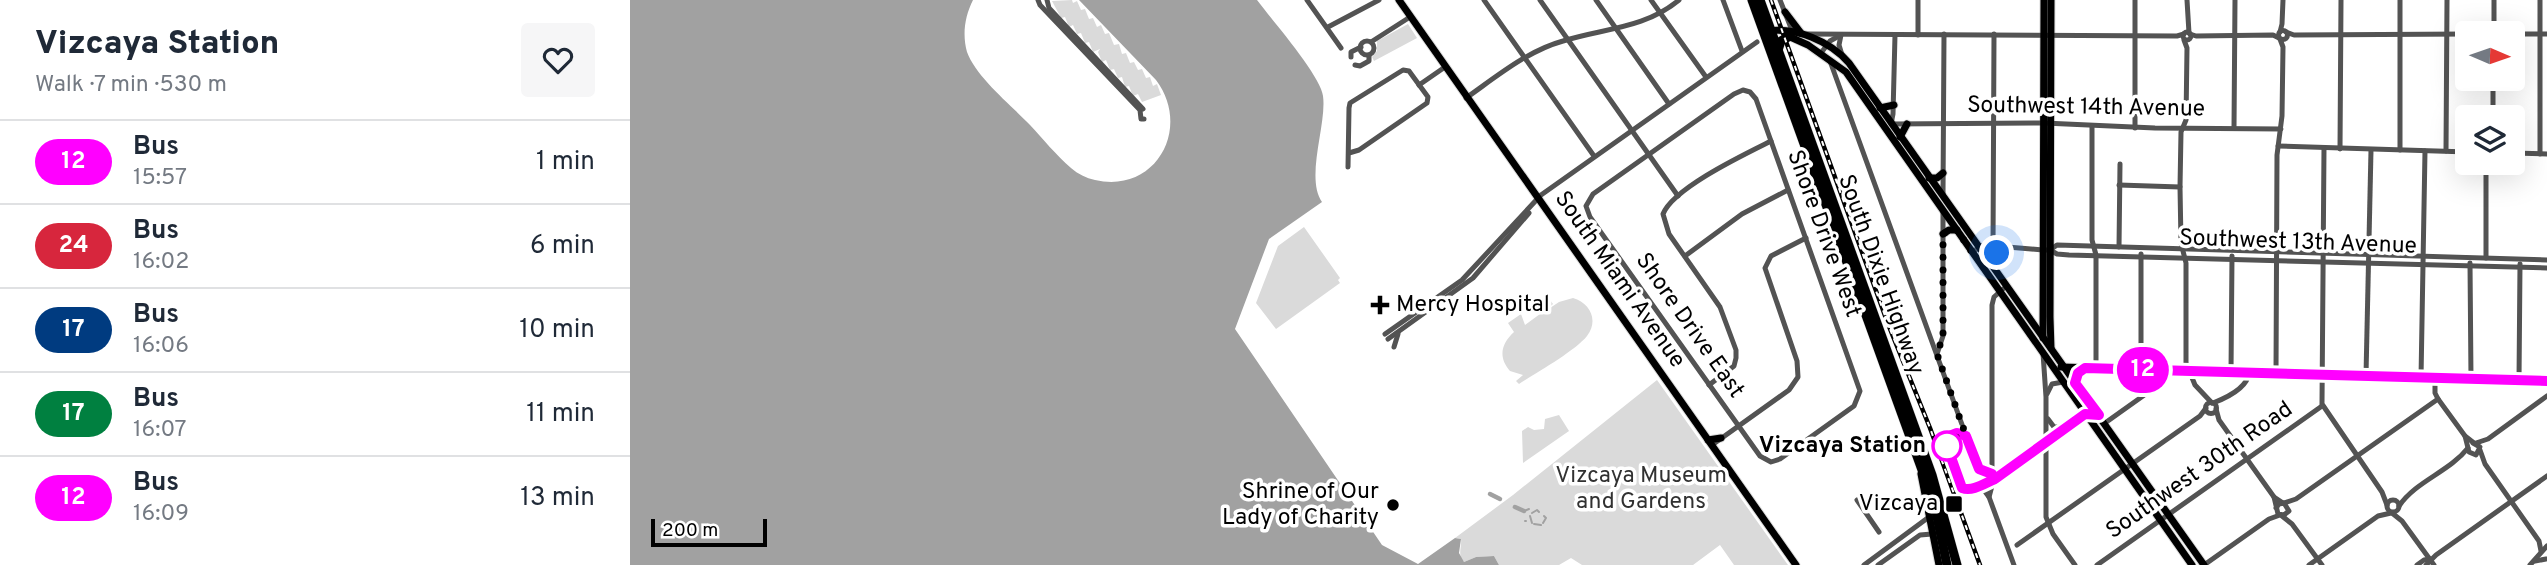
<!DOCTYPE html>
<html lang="en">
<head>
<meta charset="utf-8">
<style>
	:root { --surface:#fff; --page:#f6f6f7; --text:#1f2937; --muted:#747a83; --line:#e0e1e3 }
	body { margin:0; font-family:Overpass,sans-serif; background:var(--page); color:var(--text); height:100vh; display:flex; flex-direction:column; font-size:26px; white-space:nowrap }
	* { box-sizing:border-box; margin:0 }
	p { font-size:23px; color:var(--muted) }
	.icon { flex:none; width:38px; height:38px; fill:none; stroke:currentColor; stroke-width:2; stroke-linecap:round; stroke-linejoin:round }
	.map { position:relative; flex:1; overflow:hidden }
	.panel { display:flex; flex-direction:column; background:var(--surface); width:630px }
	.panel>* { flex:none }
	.badge { padding:0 14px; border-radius:23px; font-size:24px; line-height:46px }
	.needle { width:46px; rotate:92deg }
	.tools { position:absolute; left:1825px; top:21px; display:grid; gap:14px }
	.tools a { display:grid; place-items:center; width:70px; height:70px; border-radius:7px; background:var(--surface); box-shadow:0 7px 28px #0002; font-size:35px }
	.scale { position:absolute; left:21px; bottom:18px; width:116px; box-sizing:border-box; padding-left:7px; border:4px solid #000; border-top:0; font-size:19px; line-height:24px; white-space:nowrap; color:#000; -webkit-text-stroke:5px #fff; paint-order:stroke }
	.you { position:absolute; width:35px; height:35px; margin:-18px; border:5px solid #fff; border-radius:50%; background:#1a73e8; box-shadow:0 0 0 10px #1a73e833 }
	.map>.badge { position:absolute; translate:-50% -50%; box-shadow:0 0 0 4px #fff }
	.round { display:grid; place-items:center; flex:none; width:74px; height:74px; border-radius:7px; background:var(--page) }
	.overview { display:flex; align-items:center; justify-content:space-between; height:119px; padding:0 35px }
	h1 { font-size:33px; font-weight:800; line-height:52px }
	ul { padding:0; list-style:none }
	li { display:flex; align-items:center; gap:21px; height:84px; padding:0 35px; border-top:2px solid var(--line) }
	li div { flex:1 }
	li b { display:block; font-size:26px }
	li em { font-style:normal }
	li .badge { min-width:77px; font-weight:700; text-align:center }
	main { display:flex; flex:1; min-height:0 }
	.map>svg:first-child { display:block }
	.green { fill:#dadada }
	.water { fill:#a1a1a1 }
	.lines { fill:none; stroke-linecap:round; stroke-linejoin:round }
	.stream { stroke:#a1a1a1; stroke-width:2 }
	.canal { stroke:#a1a1a1; stroke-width:4.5 }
	.major-casing { stroke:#dbdbdb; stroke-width:9 }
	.highway-casing { stroke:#dbdbdb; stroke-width:10 }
	.minor { stroke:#535353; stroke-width:5 }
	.major { stroke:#000; stroke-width:7 }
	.highway { stroke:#000; stroke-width:9 }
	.rail-casing { stroke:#000; stroke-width:4.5 }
	.rail { stroke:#fff; stroke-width:2; stroke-dasharray:5; stroke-linecap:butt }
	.line-casing { stroke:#fff; stroke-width:16 }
	.line { stroke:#f0f; stroke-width:10 }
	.walk { stroke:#000; stroke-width:7; stroke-dasharray:0 12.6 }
	.poi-dot { fill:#000; stroke:#fff; stroke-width:2.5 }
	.stop-dot { fill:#fff; stroke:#f0f; stroke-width:3.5 }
	.labels { text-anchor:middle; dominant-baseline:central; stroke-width:7; stroke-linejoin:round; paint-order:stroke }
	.street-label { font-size:23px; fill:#000; stroke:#fff }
	.poi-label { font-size:23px; fill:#000; stroke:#fff; text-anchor:end }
	.stop-label { font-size:23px; font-weight:bold; fill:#000; stroke:#fff; text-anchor:end }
	.park-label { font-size:23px; fill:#313131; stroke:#fff }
</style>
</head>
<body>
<main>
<section class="panel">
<div class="overview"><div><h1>Vizcaya Station</h1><p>Walk · 7 min · 530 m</p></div><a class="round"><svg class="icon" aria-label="heart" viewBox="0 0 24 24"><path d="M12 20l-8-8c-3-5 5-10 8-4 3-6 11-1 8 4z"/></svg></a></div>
<ul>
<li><span class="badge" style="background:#f0f;color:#fff">12</span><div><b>Bus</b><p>15:57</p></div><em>1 min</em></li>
<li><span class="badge" style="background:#d7263d;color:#fff">24</span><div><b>Bus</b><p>16:02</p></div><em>6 min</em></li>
<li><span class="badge" style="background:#003b80;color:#fff">17</span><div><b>Bus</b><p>16:06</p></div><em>10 min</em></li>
<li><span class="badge" style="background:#008040;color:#fff">17</span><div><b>Bus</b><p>16:07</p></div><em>11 min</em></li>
<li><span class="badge" style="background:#f0f;color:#fff">12</span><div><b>Bus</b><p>16:09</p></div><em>13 min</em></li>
</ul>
</section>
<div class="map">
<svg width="1917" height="565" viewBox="0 0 1917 565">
	<rect width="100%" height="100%" fill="#fff"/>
	<g class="green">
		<polygon points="442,0 443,3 447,1 451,10 455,9 459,19 463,18 467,27 471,25 475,34 479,33 484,45 489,44 492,54 496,53 500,63 504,62 508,70 512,69 516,78 520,77 523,86 527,84 531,95 512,102 508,94 503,96 499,86 495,87 492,77 488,78 484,69 480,70 476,60 472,62 468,52 470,49 463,52 459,42 455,43 451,33 447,34 443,25 439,27 435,17 431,18 422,1"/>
		<polygon points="778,24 787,38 744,61 742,57 747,51 747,41"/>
		<polygon points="674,227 710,278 708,280 710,283 646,329 626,303 648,246"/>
		<path d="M917,296L923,304L911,314L929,302L943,298C960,303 969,320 957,336C945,351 906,373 889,384L886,381L893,375L880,371C868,357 871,344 884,332L878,323L891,314L895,325L910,314L904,305Z"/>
		<path d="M1027,380L1158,565H1104L1090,545L1063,565H952L941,558L929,565H869L864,556L846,557L834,562C827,555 832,548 831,539L825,538L883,495Z"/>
		<polygon points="929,415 939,431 893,463 892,431 898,427 904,430 914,429 915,419"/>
	</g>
	<path class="water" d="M0,0H343C335,16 332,34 337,52C346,77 381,105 400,125C413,139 426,155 441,168C448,174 456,178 465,180C526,194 562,128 526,80L449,0H627C642,20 691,76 693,96C697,124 675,178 692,202L639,239L605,329L752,545L788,564L825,538L831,539L829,553L834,562L846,557L864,556L869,565H0Z"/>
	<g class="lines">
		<g class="stream">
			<polyline points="894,511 899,509"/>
			<polyline points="902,513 907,510 909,512"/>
			<polyline points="900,516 902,523"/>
			<polyline points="895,521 896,521"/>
			<polyline points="913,523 916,518 914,516"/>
			<polyline points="904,524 911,525"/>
		</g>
		<g class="canal">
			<polyline points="860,494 870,499"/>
			<polyline points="885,507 894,511"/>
		</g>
		<defs>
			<g id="major">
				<polyline points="769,0 1166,565"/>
				<polyline points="1421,0 1420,317 1421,348"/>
				<polyline points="1155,12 1171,33"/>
				<path d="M1137,31C1166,27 1200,41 1219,63L1574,565"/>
				<polyline points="1158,36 1178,45 1216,72 1562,565"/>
				<polyline points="1250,108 1264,105"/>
				<polyline points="1270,137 1277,124"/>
				<polyline points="1299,178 1307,178 1313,173"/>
				<polyline points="1313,234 1319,230 1327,230"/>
				<polyline points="1413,338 1414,0"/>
				<polyline points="1431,367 1917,381"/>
				<polyline points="1078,440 1091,438"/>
				<polyline points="1291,474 1309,565"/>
			</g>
			<g id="highway">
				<polyline points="1122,0 1296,481 1306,512 1317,565"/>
				<polyline points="1130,0 1302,475 1327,565"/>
				<polyline points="1148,50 1151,41 1160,36"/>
			</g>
		</defs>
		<use href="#major" class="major-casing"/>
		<use href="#highway" class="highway-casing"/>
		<g class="minor">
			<polyline points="408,0 410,5 510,110 511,119 514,119"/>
			<polyline points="417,0 419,8 513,109"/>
			<polyline points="677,0 711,48"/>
			<polyline points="854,0 964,156"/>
			<polyline points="910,0 1048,196"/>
			<polyline points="966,0 1039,104"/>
			<polyline points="1021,0 1076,77"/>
			<polyline points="1093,0 1112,51"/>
			<polyline points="1150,0 1163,33"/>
			<polyline points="1557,0 1559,33"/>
			<polyline points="698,27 749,0"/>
			<circle cx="1653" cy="35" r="4.5"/>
			<circle cx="1557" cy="36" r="4"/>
			<polyline points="1650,32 1652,24 1653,0"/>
			<polyline points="1656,32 1664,35 1838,34"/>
			<polyline points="1864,33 1864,0"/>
			<polyline points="1177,34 1547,36 1554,34"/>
			<polyline points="1560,34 1566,36 1643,35 1649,38"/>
			<polyline points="1883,34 1917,34"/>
			<polyline points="1211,35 1209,45 1212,55"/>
			<polyline points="1265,35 1263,114 1261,124 1414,123 1525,128 1651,129"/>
			<polyline points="1288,35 1288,0"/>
			<polyline points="1554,40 1557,48 1556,120 1551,132 1550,187 1551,243 1556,263 1556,363 1565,385 1582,403"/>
			<circle cx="737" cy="48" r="7"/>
			<polyline points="741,42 780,17"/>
			<polyline points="1191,53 1200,41 1209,36"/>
			<polyline points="721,57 721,52 731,47"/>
			<polyline points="1200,61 1334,430"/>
			<polyline points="725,65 730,66 739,61 739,55"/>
			<polyline points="789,85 815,67"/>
			<polygon points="1113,90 1120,92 1126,99 1230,391 1224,406 1150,459 1141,462 1130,456 960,217 956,206 963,194 1104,94"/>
			<path d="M836,98C866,77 897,51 933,41C974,28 1014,29 1049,0"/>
			<polyline points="1863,117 1863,79"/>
			<polyline points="1462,126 1462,240 1466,255 1466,369"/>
			<polyline points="1505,128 1505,0"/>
			<polyline points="1604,128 1605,0"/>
			<polyline points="1648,146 1838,152"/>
			<polyline points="1694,148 1692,404 1752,492 1757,505"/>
			<polyline points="1710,149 1711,0"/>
			<polyline points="1770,150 1770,0"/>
			<polyline points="1816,151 1817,0"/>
			<polyline points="1883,153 1917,154"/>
			<polyline points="1910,154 1910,0"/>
			<polyline points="718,167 719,108 720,103 773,70 779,71 798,97 797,103 729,150 719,153"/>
			<polyline points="1489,185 1550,187"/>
			<polyline points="1313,194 1314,34"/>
			<polyline points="1489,247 1490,164"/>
			<polyline points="1363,248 1364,34"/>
			<polyline points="1420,250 1427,254 1439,255 1917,268"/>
			<polyline points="1342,252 1354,245 1413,250 1420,250 1427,245 1917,260"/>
			<polyline points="1055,256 1112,214 1158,190"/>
			<polyline points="1856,258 1856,163"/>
			<polyline points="1840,263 1841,379"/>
			<polyline points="1362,266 1364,257 1372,248"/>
			<polyline points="755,334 832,280 911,195 1127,42"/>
			<polyline points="758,339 843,278 899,213"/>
			<polyline points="764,347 768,334"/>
			<polyline points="1413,353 1416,397 1416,517 1423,534 1445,565"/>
			<polyline points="1307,354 1313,336 1313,211"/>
			<polyline points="1511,370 1511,254"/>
			<polyline points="1601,372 1602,256"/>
			<polyline points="1646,373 1647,155 1652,116 1653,47 1650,39"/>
			<polyline points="1736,375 1741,150"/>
			<polyline points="1791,378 1795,151"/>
			<polyline points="1805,378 1805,393 1808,399 1835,436 1844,443"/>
			<polyline points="1889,380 1890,264"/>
			<path d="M1079,385L1104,366L1106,358V350L1090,307L1039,234L1033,214C1043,188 1115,154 1141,141"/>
			<polyline points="1417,394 1422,384 1433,382"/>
			<circle cx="1581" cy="408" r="5.5"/>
			<path d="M1583,403C1596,398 1618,388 1619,372"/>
			<polyline points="1586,409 1589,420 1644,497 1653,503"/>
			<polyline points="1418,419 1424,427 1435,427"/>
			<polyline points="1475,423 1534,381 1536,370"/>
			<polyline points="1835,436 1839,452 1846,455 1850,447 1843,443"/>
			<polyline points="1846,443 1858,439 1917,396"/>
			<polyline points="1082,445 1159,390 1168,377 1167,361 1135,268 1141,256 1176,238"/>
			<polyline points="1850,450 1855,464 1909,541 1911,551"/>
			<polyline points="1349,469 1363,474"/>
			<polyline points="1362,474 1362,305 1364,297 1373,289"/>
			<polyline points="1351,486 1359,497 1384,565"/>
			<polyline points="1359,497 1363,482 1370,474 1455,414"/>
			<polyline points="1644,497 1648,514 1654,515 1659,511 1654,503 1649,504 1646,508"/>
			<circle cx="1763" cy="506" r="6"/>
			<polyline points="1227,500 1249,532"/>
			<polyline points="1654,503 1666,499 1808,399"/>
			<path d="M1769,506C1786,481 1819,472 1838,448"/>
			<polyline points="1762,513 1772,521 1804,565"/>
			<polyline points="1652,516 1662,524 1692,565"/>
			<polyline points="1387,545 1570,416 1576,408"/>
			<polyline points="1905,561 1916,559"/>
			<polyline points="1234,565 1299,517"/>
			<polyline points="1248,565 1290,535 1302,534"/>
			<polyline points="1467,565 1692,406"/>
			<polyline points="1574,565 1639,519 1650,515"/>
			<polyline points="1679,565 1748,516 1761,513"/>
			<polyline points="1787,565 1794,560 1800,559"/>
			<polyline points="1796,565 1806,555 1917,476"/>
			<polyline points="1900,565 1917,546"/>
		</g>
		<use href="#major" class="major"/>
		<use href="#highway" class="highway"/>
		<defs>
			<polyline id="rail" points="1141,0 1258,324 1300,428 1350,565"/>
		</defs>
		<use href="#rail" class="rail-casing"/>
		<use href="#rail" class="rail"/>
	</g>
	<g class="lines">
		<defs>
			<path id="line" d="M1362,474L1349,469L1336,436L1327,433L1317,437V446L1332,488C1343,492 1355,483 1365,479L1455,414L1469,415L1445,383L1448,373L1455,368L1917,381"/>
		</defs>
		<use href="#line" class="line-casing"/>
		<use href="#line" class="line"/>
		<polyline class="walk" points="1317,446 1334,430 1307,354 1313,336 1313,234 1319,230 1327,230 1342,252 1353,246 1372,248 1367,253"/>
	</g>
	<g class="poi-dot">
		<path d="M746.5 294.5h7v7h7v7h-7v7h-7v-7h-7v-7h7z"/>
		<rect x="1315" y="495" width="18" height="18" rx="3.5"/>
		<circle cx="763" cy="505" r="7"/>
	</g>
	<circle class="stop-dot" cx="1317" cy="446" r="14"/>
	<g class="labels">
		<g class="street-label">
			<text transform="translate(1456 108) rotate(1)">Southwest 14th Avenue</text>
			<text transform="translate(1193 234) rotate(70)">Shore Drive West</text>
			<text transform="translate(1668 243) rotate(2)">Southwest 13th Avenue</text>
			<text transform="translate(1250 275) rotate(70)">South Dixie Highway</text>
			<text transform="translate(989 280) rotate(55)">South Miami Avenue</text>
			<text transform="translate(1059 326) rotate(55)">Shore Drive East</text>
			<text transform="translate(1570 471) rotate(-35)">Southwest 30th Road</text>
		</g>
		<g class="poi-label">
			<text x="766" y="305" text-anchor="start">Mercy Hospital</text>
			<text x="749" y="492">Shrine of Our<tspan x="749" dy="26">Lady of Charity</tspan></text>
			<text x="1308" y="504">Vizcaya</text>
		</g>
		<g class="stop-label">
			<text x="1296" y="446">Vizcaya Station</text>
		</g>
		<g class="park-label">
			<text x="1011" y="476">Vizcaya Museum<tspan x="1011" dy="26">and Gardens</tspan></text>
		</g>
	</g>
</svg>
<div class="tools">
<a><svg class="needle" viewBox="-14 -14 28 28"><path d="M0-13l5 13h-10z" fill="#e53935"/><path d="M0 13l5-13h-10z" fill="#747a83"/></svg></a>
<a><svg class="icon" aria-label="layers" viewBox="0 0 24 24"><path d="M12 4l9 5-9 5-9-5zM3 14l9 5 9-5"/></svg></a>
</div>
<div class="scale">200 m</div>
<div class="you" style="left:1367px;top:253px"></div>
<b class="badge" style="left:1513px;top:370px;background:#f0f;color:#fff">12</b>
</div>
</main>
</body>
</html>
